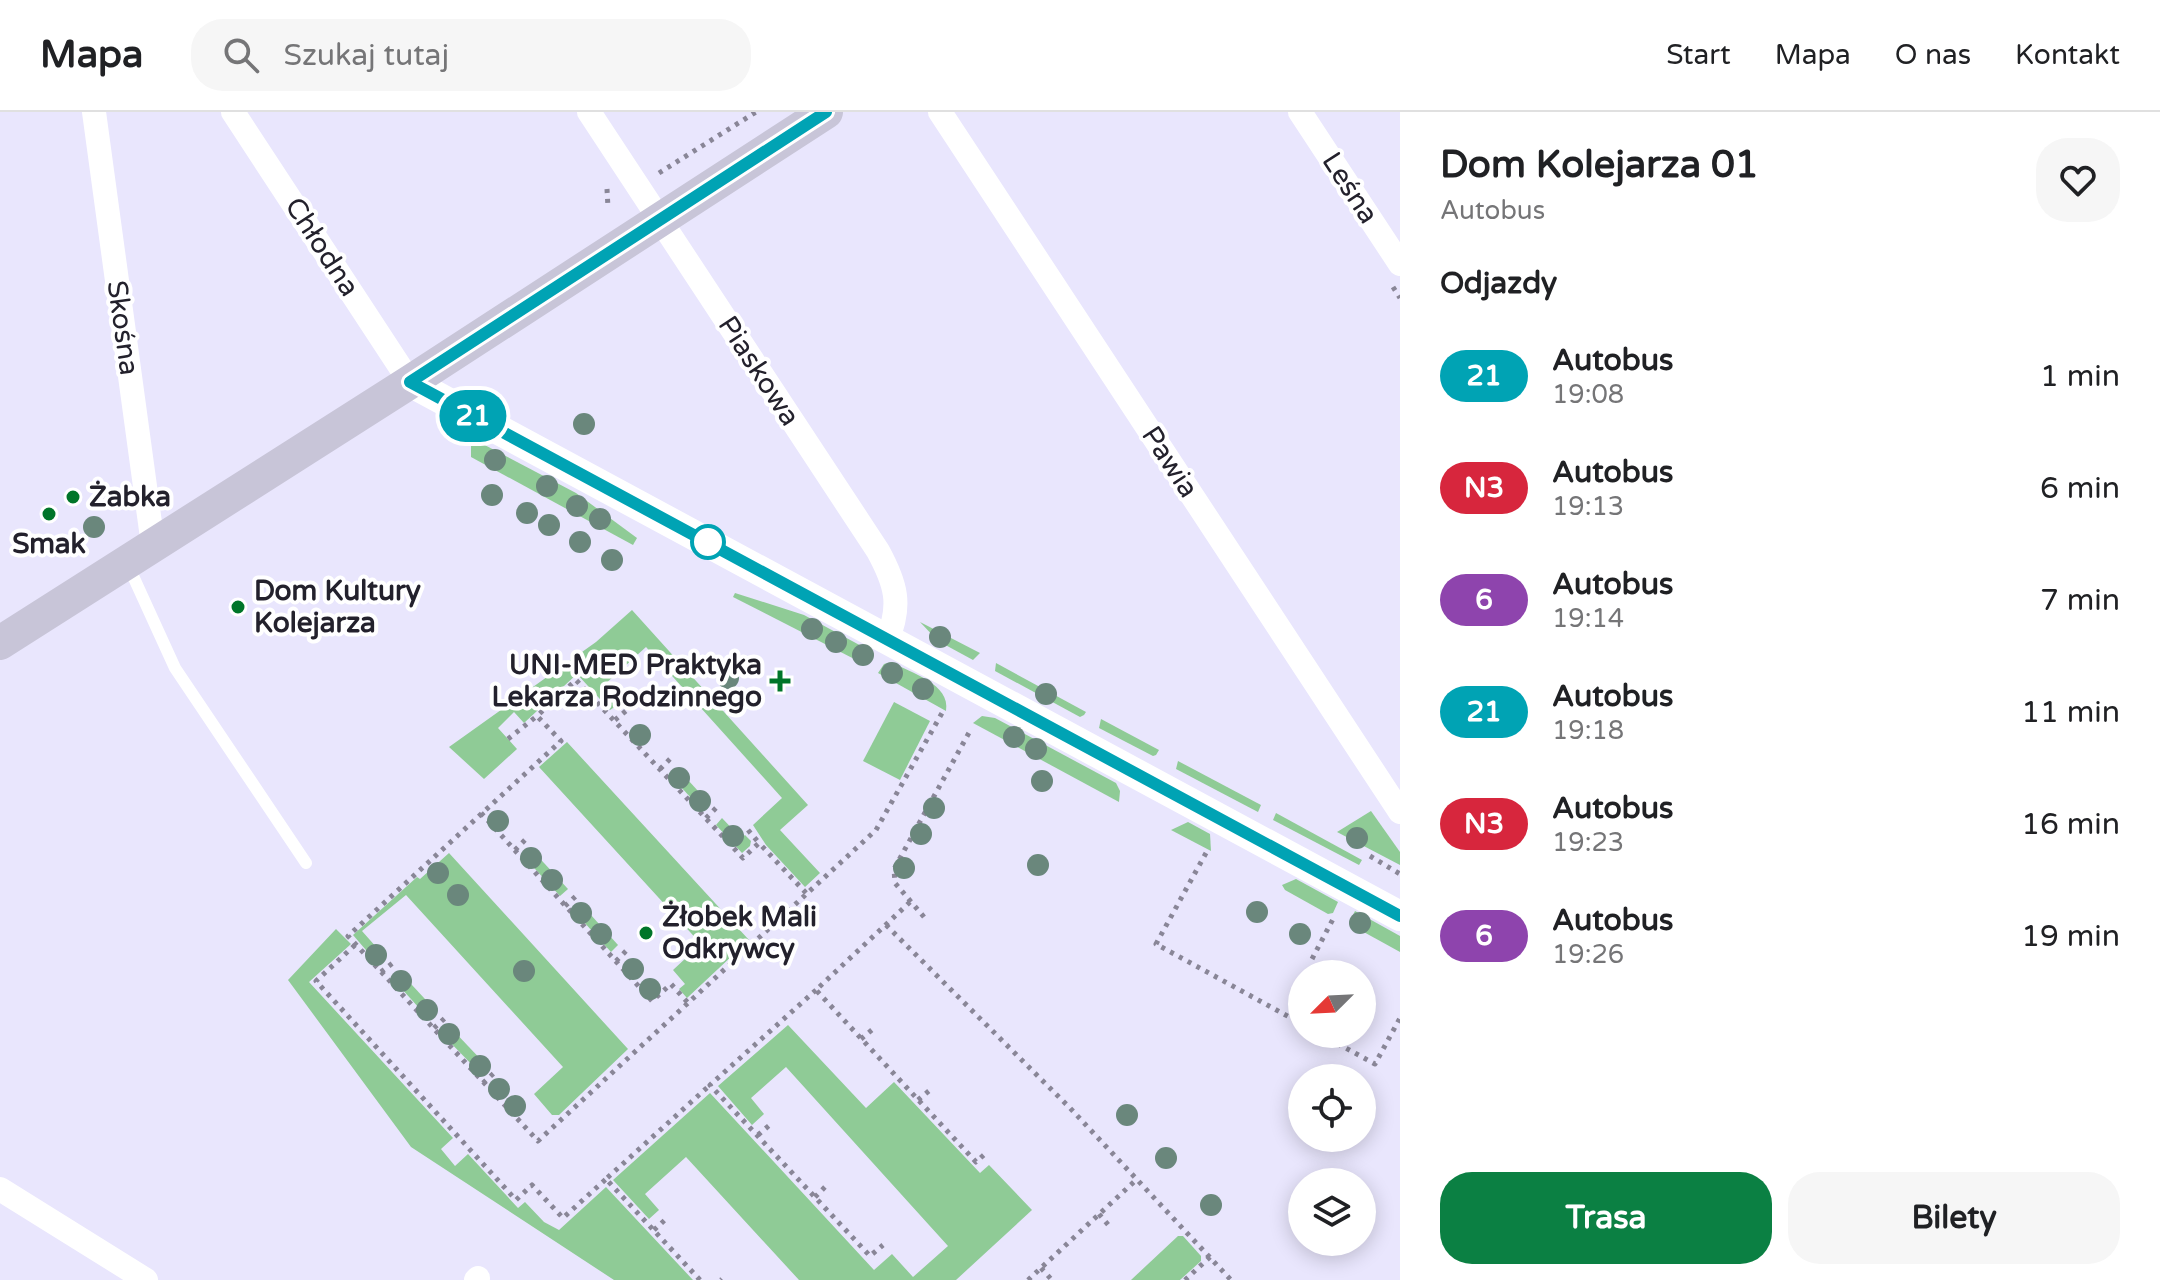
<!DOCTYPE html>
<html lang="pl">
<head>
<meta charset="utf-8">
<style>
	:root { --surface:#fff; --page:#f6f6f6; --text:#202124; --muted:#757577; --line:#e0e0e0; --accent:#0b8043 }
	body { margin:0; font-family:"Varela Round",sans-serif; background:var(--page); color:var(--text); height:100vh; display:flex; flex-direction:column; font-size:30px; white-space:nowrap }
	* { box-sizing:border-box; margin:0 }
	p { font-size:26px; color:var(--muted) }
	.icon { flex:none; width:44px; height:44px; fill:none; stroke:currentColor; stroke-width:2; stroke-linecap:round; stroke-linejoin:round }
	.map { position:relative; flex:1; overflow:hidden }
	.panel { display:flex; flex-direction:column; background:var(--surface); width:760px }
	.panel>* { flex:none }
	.badge { padding:0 16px; border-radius:26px; font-size:28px; line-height:52px }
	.needle { width:52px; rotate:246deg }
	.fabs { position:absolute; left:1288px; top:848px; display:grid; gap:16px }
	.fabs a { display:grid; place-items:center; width:88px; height:88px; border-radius:50%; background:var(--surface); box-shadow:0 4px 20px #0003; font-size:40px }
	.map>.badge { position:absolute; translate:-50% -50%; box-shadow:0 0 0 4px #fff }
	h2 { padding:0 40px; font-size:30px; line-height:72px }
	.round { display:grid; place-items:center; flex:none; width:84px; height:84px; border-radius:32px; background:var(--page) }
	.overview { display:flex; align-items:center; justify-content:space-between; height:136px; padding:0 40px }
	h1 { font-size:38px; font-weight:700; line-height:60px }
	.cta { display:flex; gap:16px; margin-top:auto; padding:16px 40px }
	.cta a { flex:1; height:92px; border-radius:32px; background:var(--accent); color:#fff; font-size:32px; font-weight:700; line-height:92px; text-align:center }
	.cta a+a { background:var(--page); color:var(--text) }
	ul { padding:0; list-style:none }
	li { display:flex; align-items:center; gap:24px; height:112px; padding:0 40px }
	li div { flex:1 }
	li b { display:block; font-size:30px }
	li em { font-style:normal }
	li .badge { min-width:88px; font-weight:700; text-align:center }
	header { display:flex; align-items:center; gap:48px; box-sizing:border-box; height:112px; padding:0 40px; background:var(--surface); border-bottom:2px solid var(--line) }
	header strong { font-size:38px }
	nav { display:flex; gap:44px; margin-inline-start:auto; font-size:28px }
	.search { width:560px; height:72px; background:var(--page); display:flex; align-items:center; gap:20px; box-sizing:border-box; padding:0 28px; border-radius:32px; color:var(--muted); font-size:30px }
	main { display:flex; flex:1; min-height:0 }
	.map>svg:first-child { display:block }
	.green { fill:#8fcb96 }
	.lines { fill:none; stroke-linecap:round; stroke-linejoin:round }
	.path { stroke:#898697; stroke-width:5; stroke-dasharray:4 6; stroke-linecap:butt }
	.service { stroke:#fff; stroke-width:12 }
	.minor { stroke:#fff; stroke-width:24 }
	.tertiary { stroke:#fff; stroke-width:30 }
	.secondary { stroke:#c8c5d8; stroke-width:34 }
	.tree { fill:#6a877c }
	.line-casing { stroke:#fff; stroke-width:18 }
	.line { stroke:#00a3b4; stroke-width:12 }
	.poi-dot { fill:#007529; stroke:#fff; stroke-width:3 }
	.stop-dot { fill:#fff; stroke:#00a3b4; stroke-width:4 }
	.labels { text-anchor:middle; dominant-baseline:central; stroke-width:8; stroke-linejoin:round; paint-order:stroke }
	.street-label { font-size:28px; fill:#23212c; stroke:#fff }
	.poi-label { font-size:28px; font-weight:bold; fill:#23212c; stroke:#fff; text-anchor:start }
</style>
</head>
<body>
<header>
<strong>Mapa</strong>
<div class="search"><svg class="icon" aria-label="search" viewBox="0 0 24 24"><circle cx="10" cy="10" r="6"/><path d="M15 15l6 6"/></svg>Szukaj tutaj</div>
<nav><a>Start</a><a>Mapa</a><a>O nas</a><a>Kontakt</a></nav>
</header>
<main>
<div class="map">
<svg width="1400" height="1168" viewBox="0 0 1400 1168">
	<rect width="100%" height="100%" fill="#e9e6fd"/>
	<g class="green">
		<polygon points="479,330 576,381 637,426 633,433 471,345 471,334"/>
		<polygon points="735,481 804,503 865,536 869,543 864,552 733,485"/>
		<polygon points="632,498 808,693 780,718 820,761 805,775 766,733 753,713 782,686 646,535 603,574 619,592 610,598 577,562 524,611 514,600 498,616 517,637 484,667 449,635 596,530"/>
		<polygon points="920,510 980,541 973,548 938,529"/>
		<path d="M891,550C911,561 951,572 946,599L878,561L884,552Z"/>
		<polygon points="996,551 1086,600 1084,603 1080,605 995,559"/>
		<polygon points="894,590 930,609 900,668 863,649"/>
		<polygon points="982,604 995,606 1116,671 1120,679 1119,690 973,611"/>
		<polygon points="1101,607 1159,638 1156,643 1153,644 1099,616"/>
		<polygon points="567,630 749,828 687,886 679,877 685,872 673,858 701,832 539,655"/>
		<polygon points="1178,649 1261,693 1258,700 1176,657"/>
		<polygon points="677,656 709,691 702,698 670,663"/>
		<polygon points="1371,699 1400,740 1400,753 1337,720"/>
		<polygon points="1276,701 1362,748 1359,753 1273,708"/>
		<polygon points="722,706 741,726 745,723 751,729 750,734 742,741 716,713"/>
		<polygon points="1188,710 1210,722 1211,739 1171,718"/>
		<polygon points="532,738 568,777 560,784 524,745"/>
		<polygon points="449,741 628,937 559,1003 552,1003 534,982 563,955 406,783 362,819 385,845 378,852 353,823 417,765 420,767"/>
		<polygon points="1296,767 1338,790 1333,801 1328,802 1285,778 1282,773"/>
		<polygon points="581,792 618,833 611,840 574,799"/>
		<polygon points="1355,799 1400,824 1400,840 1351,813 1350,809"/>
		<polygon points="336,817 351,832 309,870 453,1026 441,1037 455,1054 468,1042 518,1096 525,1090 544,1110 559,1118 606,1075 693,1168 614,1168 411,1035 288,868"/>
		<polygon points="399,859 437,900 429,907 392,866"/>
		<polygon points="788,913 866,996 894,970 980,1061 989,1053 1032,1098 956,1168 799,1168 686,1045 645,1082 659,1098 649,1107 613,1068 710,981 874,1158 892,1142 913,1165 948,1134 786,955 751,986 764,1002 752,1013 718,974"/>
		<polygon points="450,915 487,954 480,961 442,922"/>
		<polygon points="1178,1124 1183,1124 1201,1144 1201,1149 1180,1168 1131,1168"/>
	</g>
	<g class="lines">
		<g class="path">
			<polyline points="659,61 756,0"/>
			<polyline points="607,77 608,96"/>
			<polyline points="1393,175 1400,186"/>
			<polyline points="615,608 627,598"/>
			<polyline points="508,627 537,604"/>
			<polyline points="660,657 671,646"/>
			<polyline points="481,701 652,889 671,872 689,892"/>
			<polyline points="706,706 716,696"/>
			<polyline points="748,718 759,731"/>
			<polyline points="515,738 526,727"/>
			<polyline points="1206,741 1156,832 1302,912"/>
			<polyline points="1370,744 1400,762"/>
			<polyline points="806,781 759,731 743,746 576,568 537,604 561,629 348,824 538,1029 876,718 942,601"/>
			<polyline points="910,790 816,878 976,1050 987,1040"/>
			<polyline points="565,794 577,783"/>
			<polyline points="924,805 895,771 894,757 971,617"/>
			<polyline points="886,813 1070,996 1231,1168"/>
			<polyline points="355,833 316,869 516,1088 532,1073 563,1106 606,1067"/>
			<polyline points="1312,847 1333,807"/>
			<polyline points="616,849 627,838"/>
			<polyline points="381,860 394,850"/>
			<polyline points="816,878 710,973 870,1144 883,1133"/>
			<polyline points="434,916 445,906"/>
			<polyline points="1320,922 1375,952 1400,906"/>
			<polyline points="861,927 873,917"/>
			<polyline points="483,971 495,960"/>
			<polyline points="918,988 930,978"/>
			<polyline points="758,1023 772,1011"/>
			<polyline points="815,1085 828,1072"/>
			<polyline points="1099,1102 1110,1115"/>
			<polyline points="654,1118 667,1106"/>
			<polyline points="1041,1156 1052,1168"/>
			<polyline points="700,1168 606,1067 710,973"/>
			<polyline points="721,1168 722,1167"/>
			<polyline points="1028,1168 1136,1068"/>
			<polyline points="1185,1168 1210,1145"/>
		</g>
		<polyline class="service" points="128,453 175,556 306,751"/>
		<g class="minor">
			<polyline points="94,0 153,433"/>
			<polyline points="233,0 410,270"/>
			<path d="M589,0L878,439C896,472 902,493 887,528"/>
			<polyline points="940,0 1400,700"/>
			<polyline points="1300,0 1400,152"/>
			<polyline points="0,1077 146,1168"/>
			<polyline points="476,1168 478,1166"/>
		</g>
		<polyline class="tertiary" points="410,270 1400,804"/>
		<polyline class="secondary" points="0,531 410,270 826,0"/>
	</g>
	<g class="tree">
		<circle cx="584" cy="312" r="11"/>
		<circle cx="495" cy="348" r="11"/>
		<circle cx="547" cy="374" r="11"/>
		<circle cx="492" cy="383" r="11"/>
		<circle cx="577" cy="394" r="11"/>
		<circle cx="527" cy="401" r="11"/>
		<circle cx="600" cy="407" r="11"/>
		<circle cx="549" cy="413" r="11"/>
		<circle cx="94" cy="415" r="11"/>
		<circle cx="580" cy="430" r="11"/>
		<circle cx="612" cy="448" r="11"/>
		<circle cx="812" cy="517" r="11"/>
		<circle cx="940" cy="525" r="11"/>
		<circle cx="836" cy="530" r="11"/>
		<circle cx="863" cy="543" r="11"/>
		<circle cx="892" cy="561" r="11"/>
		<circle cx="728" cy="566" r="11"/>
		<circle cx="923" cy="577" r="11"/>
		<circle cx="1046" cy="582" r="11"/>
		<circle cx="640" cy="623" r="11"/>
		<circle cx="1014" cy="625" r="11"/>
		<circle cx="1036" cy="637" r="11"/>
		<circle cx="679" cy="666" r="11"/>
		<circle cx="1042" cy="669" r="11"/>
		<circle cx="700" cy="689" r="11"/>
		<circle cx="934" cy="696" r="11"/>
		<circle cx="498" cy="709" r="11"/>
		<circle cx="921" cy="722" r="11"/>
		<circle cx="733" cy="724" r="11"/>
		<circle cx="1357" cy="726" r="11"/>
		<circle cx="531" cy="746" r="11"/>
		<circle cx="1038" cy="753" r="11"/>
		<circle cx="904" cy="756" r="11"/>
		<circle cx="438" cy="761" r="11"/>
		<circle cx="552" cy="768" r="11"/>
		<circle cx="458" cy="783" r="11"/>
		<circle cx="1257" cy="800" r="11"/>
		<circle cx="581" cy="801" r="11"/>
		<circle cx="1360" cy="811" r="11"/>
		<circle cx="601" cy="822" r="11"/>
		<circle cx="1300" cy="822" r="11"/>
		<circle cx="376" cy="843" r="11"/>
		<circle cx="633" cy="857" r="11"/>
		<circle cx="524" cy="859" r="11"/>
		<circle cx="401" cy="869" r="11"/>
		<circle cx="650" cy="877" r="11"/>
		<circle cx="427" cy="898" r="11"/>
		<circle cx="449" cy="922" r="11"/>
		<circle cx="480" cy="954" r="11"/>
		<circle cx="499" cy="977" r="11"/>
		<circle cx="515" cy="994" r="11"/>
		<circle cx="1127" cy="1003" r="11"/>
		<circle cx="1166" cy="1046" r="11"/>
		<circle cx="1211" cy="1093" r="11"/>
	</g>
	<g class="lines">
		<defs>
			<polyline id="line" points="826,0 410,270 1400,804"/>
		</defs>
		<use href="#line" class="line-casing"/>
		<use href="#line" class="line"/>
	</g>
	<g class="poi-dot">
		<circle cx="73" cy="385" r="8"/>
		<circle cx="49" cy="402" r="8"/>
		<circle cx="238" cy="495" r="8"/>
		<path d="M776 557h8v8h8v8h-8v8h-8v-8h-8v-8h8z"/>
		<circle cx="646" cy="821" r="8"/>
	</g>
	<circle class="stop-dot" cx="708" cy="430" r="16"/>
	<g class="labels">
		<g class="street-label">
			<text transform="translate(1350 76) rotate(57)">Leśna</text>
			<text transform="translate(322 135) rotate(57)">Chłodna</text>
			<text transform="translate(123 216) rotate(82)">Skośna</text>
			<text transform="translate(759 259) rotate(57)">Piaskowa</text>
			<text transform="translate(1170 350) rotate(57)">Pawia</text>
		</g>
		<g class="poi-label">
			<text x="89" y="385">Żabka</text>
			<text x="49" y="432" text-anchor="middle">Smak</text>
			<text x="254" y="479">Dom Kultury<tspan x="254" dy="32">Kolejarza</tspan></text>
			<text x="762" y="553" text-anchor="end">UNI-MED Praktyka<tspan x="762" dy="32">Lekarza Rodzinnego</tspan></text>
			<text x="662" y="805">Żłobek Mali<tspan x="662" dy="32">Odkrywcy</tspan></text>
		</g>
	</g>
</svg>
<div class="fabs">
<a><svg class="needle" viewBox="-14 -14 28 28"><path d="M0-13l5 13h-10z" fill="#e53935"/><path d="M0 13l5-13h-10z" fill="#757577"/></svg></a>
<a><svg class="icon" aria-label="locate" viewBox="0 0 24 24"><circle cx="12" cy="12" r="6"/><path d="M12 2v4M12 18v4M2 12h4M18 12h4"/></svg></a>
<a><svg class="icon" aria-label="layers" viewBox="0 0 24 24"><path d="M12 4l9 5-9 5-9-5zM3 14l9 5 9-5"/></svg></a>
</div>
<b class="badge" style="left:473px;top:304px;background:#00a3b4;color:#fff">21</b>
</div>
<section class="panel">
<div class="overview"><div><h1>Dom Kolejarza 01</h1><p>Autobus</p></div><a class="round"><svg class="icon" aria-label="heart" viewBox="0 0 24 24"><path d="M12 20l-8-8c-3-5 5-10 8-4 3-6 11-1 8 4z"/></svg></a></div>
<h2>Odjazdy</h2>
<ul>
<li><span class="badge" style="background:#00a3b4;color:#fff">21</span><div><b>Autobus</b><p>19:08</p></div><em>1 min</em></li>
<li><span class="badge" style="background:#d7263d;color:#fff">N3</span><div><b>Autobus</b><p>19:13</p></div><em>6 min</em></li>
<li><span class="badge" style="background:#8e44ad;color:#fff">6</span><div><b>Autobus</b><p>19:14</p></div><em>7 min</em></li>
<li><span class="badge" style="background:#00a3b4;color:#fff">21</span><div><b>Autobus</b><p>19:18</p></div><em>11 min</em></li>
<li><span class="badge" style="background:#d7263d;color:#fff">N3</span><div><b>Autobus</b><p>19:23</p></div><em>16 min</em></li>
<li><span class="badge" style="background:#8e44ad;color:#fff">6</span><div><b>Autobus</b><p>19:26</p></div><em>19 min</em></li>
</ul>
<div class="cta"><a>Trasa</a><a>Bilety</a></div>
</section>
</main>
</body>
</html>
